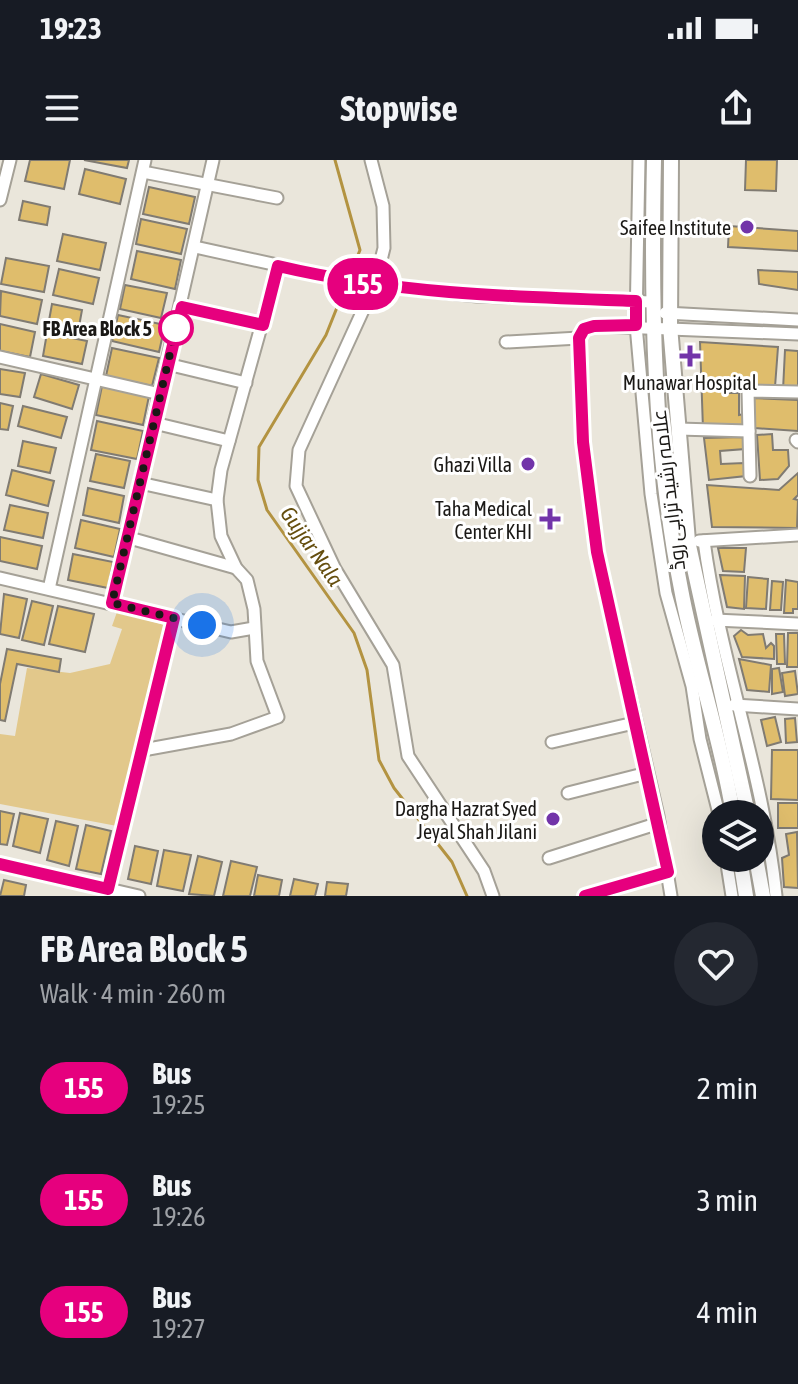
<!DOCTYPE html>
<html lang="en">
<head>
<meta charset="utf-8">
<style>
	:root { --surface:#171b24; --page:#242831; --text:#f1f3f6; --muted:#9ea1a6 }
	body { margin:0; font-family:"Asap Condensed",Cairo,sans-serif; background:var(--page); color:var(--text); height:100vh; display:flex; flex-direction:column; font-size:30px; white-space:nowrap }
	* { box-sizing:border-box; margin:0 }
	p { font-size:26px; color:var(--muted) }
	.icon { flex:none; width:44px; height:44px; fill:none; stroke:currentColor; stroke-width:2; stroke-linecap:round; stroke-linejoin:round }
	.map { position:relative; height:736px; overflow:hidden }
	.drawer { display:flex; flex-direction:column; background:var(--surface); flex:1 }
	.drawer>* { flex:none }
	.badge { padding:0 16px; border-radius:26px; font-size:28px; line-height:52px }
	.buttons { position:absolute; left:702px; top:640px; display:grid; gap:16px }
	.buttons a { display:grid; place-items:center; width:72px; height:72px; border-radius:50%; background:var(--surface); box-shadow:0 8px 32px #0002; font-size:40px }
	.you { position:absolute; width:40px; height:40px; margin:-20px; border:6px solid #fff; border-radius:50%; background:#1a73e8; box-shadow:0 0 0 12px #1a73e833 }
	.map>.badge { position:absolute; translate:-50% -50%; box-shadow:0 0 0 4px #fff }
	.round { display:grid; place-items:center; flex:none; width:84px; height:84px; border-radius:42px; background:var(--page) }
	.head { display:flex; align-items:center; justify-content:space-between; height:136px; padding:0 40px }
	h1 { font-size:38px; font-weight:700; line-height:60px }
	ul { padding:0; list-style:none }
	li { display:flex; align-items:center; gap:24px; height:112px; padding:0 40px }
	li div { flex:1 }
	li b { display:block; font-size:30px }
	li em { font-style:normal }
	li .badge { min-width:88px; font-weight:700; text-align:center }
	.status { display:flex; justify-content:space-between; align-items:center; height:56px; padding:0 40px; background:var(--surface); direction:ltr }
	.status svg { height:22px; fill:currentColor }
	header { display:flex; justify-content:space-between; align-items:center; height:104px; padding:0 40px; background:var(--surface); font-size:36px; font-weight:700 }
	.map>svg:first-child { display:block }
	.green { fill:#e2c88b }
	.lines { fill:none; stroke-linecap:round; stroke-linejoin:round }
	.stream { stroke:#b39341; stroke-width:3 }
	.building { fill:#dfbd6c; stroke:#807b72; stroke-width:2 }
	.minor-casing { stroke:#a5a197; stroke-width:15 }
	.major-casing { stroke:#a5a197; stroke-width:18 }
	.minor { stroke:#fff; stroke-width:11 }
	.major { stroke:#fff; stroke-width:14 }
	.line-casing { stroke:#fff; stroke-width:18 }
	.line { stroke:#e6007e; stroke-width:12 }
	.walk { stroke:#1a1815; stroke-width:8; stroke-dasharray:0 14.4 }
	.poi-dot { fill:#7234a9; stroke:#fff; stroke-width:3 }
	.stop-dot { fill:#fff; stroke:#e6007e; stroke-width:4 }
	.labels { text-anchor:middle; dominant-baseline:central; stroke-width:6; stroke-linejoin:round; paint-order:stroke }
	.poi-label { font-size:20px; fill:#1a1815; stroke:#fff; text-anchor:end }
	.stop-label { font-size:20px; font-weight:bold; fill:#1a1815; stroke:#fff; text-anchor:end }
	.street-label { font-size:20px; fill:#1a1815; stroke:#fff }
	.water-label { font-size:22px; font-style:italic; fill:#654e0e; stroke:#fff }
</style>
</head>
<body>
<div class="status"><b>19:23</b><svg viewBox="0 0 49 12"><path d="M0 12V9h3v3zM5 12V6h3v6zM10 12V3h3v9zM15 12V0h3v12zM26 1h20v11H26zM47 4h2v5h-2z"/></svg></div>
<header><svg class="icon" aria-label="menu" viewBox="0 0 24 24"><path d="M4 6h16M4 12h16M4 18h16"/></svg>Stopwise<svg class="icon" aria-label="share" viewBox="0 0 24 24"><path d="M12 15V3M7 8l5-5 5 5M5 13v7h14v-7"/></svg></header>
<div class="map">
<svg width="798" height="736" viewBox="0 0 798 736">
	<rect width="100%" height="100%" fill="#eae6db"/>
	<polygon class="green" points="117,452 165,465 117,666 0,644 0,574 15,576 27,508 70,513 110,504 122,469 112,466"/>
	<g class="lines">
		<polyline class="stream" points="335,0 360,90 326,175 259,287 258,320 267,350 354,473 367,510 379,600 394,628 452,702 467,736"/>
	</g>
	<g class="building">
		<polygon points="30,0 70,0 64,29 25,21"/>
		<polygon points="84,0 129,0 127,8"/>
		<polygon points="746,0 777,0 776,31 745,30"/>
		<polygon points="85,9 126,19 120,44 79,34"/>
		<polygon points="149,27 195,37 189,64 143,54"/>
		<polygon points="23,41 50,47 47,65 19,60"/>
		<polygon points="141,59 187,69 181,94 136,84"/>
		<polygon points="729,66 798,71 798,91 728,87"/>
		<polygon points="63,74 106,83 100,110 57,101"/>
		<polygon points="137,91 181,100 175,129 131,119"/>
		<polygon points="6,98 49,106 44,132 1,124"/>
		<polygon points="59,109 99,118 93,144 53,135"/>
		<polygon points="758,110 798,112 798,130 759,124"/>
		<polygon points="125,125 167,133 161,158 120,149"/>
		<polygon points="1,131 42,140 37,164 0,156"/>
		<polygon points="52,144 82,150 78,172 48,166"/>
		<polygon points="118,155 165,165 159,192 112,181"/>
		<polygon points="0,164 35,172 30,197 0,191"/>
		<polygon points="47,173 87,181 82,204 43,196"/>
		<polygon points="700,182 778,187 775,227 722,223 723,233 739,233 739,255 744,254 745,269 703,269"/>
		<polygon points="112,188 159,198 152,226 106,216"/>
		<polygon points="785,190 798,191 798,231 783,230"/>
		<polygon points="0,209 25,213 20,237 0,234"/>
		<polygon points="41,214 79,225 72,249 34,237"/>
		<polygon points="102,226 149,236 143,265 96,255"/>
		<polygon points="753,238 798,240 798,271 755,268"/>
		<polygon points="0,243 13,246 8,270 0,269"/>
		<polygon points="23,246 67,257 61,278 18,266"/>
		<polygon points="97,261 143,271 137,299 91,290"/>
		<polygon points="772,274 773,290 788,290 789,306 778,319 760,320 757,275"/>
		<polygon points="743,277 745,289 720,291 721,304 744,303 746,316 709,320 704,278"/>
		<polygon points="23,281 56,288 50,313 18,306"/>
		<polygon points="96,294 130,301 124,328 90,321"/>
		<polygon points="12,310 54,321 48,346 6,335"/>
		<polygon points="798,313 798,335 794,339 798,340 797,368 712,367 707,325 779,330"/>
		<polygon points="88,328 124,336 119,363 83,355"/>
		<polygon points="10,345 48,353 43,378 4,370"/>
		<polygon points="81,360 120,369 114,397 75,388"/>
		<polygon points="0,377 42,386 37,409 0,401"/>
		<polygon points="718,388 746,388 744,412 723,411"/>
		<polygon points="73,394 113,402 108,428 68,420"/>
		<polygon points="720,415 745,416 744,449 727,447"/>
		<polygon points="748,417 768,419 766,449 746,448"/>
		<polygon points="786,420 798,422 798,449 793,449 793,453 784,453"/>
		<polygon points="772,421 783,422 781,450 770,450"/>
		<polygon points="4,434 27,439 19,478 0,474"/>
		<polygon points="32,441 53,446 44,485 22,480"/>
		<polygon points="58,446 94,454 85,492 49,484"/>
		<polygon points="741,470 748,475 763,474 766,488 771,483 774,486 774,499 742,497 734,476"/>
		<polygon points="788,473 798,473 798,507 787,507"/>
		<polygon points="776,474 784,474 785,504 777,504"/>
		<polygon points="7,489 61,499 59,512 17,504 5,561 0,560 0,524"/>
		<polygon points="739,499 771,505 769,532 747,530"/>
		<polygon points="779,508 783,532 772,534 772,509"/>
		<polygon points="795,511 798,534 785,536 782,513"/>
		<polygon points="775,557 781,582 767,586 761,560"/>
		<polygon points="795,558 797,582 786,583 785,559"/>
		<polygon points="772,590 798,590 798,640 771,639"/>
		<rect x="778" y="643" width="20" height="25"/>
		<polygon points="0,651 14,654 7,685 0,684"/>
		<polygon points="20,653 48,659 40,693 13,686"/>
		<polygon points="56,661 78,666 69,706 47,700"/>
		<polygon points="86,665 111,671 101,714 76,709"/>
		<polygon points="797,672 798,728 784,727 782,698 789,695 786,674"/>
		<polygon points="135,686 158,691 151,724 128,719"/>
		<polygon points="164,690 191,695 183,731 157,726"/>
		<polygon points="198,696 222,702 214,736 189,734"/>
		<polygon points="231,701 257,707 250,736 223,736"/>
		<polygon points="258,715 282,720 279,736 254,736"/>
		<polygon points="294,719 318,724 315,736 290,736"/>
		<polygon points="4,720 26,725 24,736 0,736"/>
		<polygon points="327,722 348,724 346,736 325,736"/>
	</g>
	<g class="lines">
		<defs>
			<g id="minor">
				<polyline points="371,0 383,46 384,88 375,124 299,290 296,326 335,409 393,505 408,596 484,711 493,736"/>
				<polyline points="639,0 636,165 651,334 666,433 692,526 700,579 719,654"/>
				<polyline points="143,12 277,38"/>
				<polyline points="0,40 10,0"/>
				<polyline points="195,87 364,124 477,136 652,142"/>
				<polyline points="182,147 263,165"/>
				<polyline points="665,153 798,160"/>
				<polyline points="506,182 579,178"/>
				<polyline points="0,197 160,234"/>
				<polyline points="167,204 246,223"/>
				<polyline points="154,263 229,281"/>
				<polyline points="678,269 749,271"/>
				<polyline points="796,280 798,282"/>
				<polyline points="750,316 748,231 798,232"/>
				<polyline points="140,323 217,340"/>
				<polyline points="126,377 236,408"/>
				<polyline points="699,381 798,375"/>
				<path d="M704,381C720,501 764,615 776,736"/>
				<polyline points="0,418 231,472 254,468"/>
				<polyline points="49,429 145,0"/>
				<polyline points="112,443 213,0"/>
				<polyline points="715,460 798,464"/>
				<polyline points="734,545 798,549"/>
				<polyline points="552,582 634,563"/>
				<polyline points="143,590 231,574 278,557 257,501 254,449 247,420 236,408 221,376 217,340 221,310 278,106"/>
				<polyline points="568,633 647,613"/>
				<polyline points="549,698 659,663"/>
				<polyline points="726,698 732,736"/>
				<polyline points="0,704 139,736"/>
				<polyline points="106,736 174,458"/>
				<polyline points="585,736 668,712"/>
				<polyline points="671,736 658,656 597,392 583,282 579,178 584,169 594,166 798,174"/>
			</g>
			<g id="major">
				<path d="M654,0C651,143 653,288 681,429C695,505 721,578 733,654"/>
				<polyline points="671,0 670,166 688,381 748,654"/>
				<polyline points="740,698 746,736"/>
				<polyline points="756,698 763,736"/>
			</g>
		</defs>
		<use href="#minor" class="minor-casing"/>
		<use href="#major" class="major-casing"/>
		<use href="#minor" class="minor"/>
		<use href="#major" class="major"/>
	</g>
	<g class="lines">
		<defs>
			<path id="line" d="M0,704L108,729L174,458L112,443L182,147L263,165L278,106C396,134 515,137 636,141V165L594,166L584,169L579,178L583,282L597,392L668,712L585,736"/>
		</defs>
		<use href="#line" class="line-casing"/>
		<use href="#line" class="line"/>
		<polyline class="walk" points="176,168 112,443 202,465"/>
	</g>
	<g class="poi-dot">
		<circle cx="747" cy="67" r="8"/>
		<path d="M686 184h8v8h8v8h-8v8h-8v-8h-8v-8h8z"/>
		<circle cx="528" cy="304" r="8"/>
		<path d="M546 347h8v8h8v8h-8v8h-8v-8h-8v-8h8z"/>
		<circle cx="553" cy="659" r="8"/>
	</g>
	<circle class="stop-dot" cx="176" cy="168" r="16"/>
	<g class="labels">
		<g class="poi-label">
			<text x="731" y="67">Saifee Institute</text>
			<text x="690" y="222" text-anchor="middle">Munawar Hospital</text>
			<text x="512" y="304">Ghazi Villa</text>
			<text x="532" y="348">Taha Medical<tspan x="532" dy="23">Center KHI</tspan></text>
			<text x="537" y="648">Dargha Hazrat Syed<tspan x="537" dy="23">Jeyal Shah Jilani</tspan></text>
		</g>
		<g class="stop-label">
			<text x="152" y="168">FB Area Block 5</text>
		</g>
		<g class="street-label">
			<text transform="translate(668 330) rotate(-97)">علامہ رشید ترابی روڈ</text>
		</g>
		<g class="water-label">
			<text transform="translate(312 386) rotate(55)">Gujjar Nala</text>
		</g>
	</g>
</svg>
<div class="buttons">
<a><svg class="icon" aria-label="layers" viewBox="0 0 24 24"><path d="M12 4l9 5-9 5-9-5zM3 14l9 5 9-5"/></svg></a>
</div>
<div class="you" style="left:202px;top:465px"></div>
<b class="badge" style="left:363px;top:124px;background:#e6007e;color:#fff">155</b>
</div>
<section class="drawer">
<div class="head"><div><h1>FB Area Block 5</h1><p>Walk · 4 min · 260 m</p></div><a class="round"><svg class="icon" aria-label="heart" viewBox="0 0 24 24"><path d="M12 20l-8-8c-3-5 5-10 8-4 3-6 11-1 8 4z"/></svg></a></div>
<ul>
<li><span class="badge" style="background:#e6007e;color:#fff">155</span><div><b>Bus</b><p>19:25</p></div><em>2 min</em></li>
<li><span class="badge" style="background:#e6007e;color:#fff">155</span><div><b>Bus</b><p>19:26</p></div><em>3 min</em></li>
<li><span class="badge" style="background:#e6007e;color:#fff">155</span><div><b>Bus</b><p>19:27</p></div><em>4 min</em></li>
</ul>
</section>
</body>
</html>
